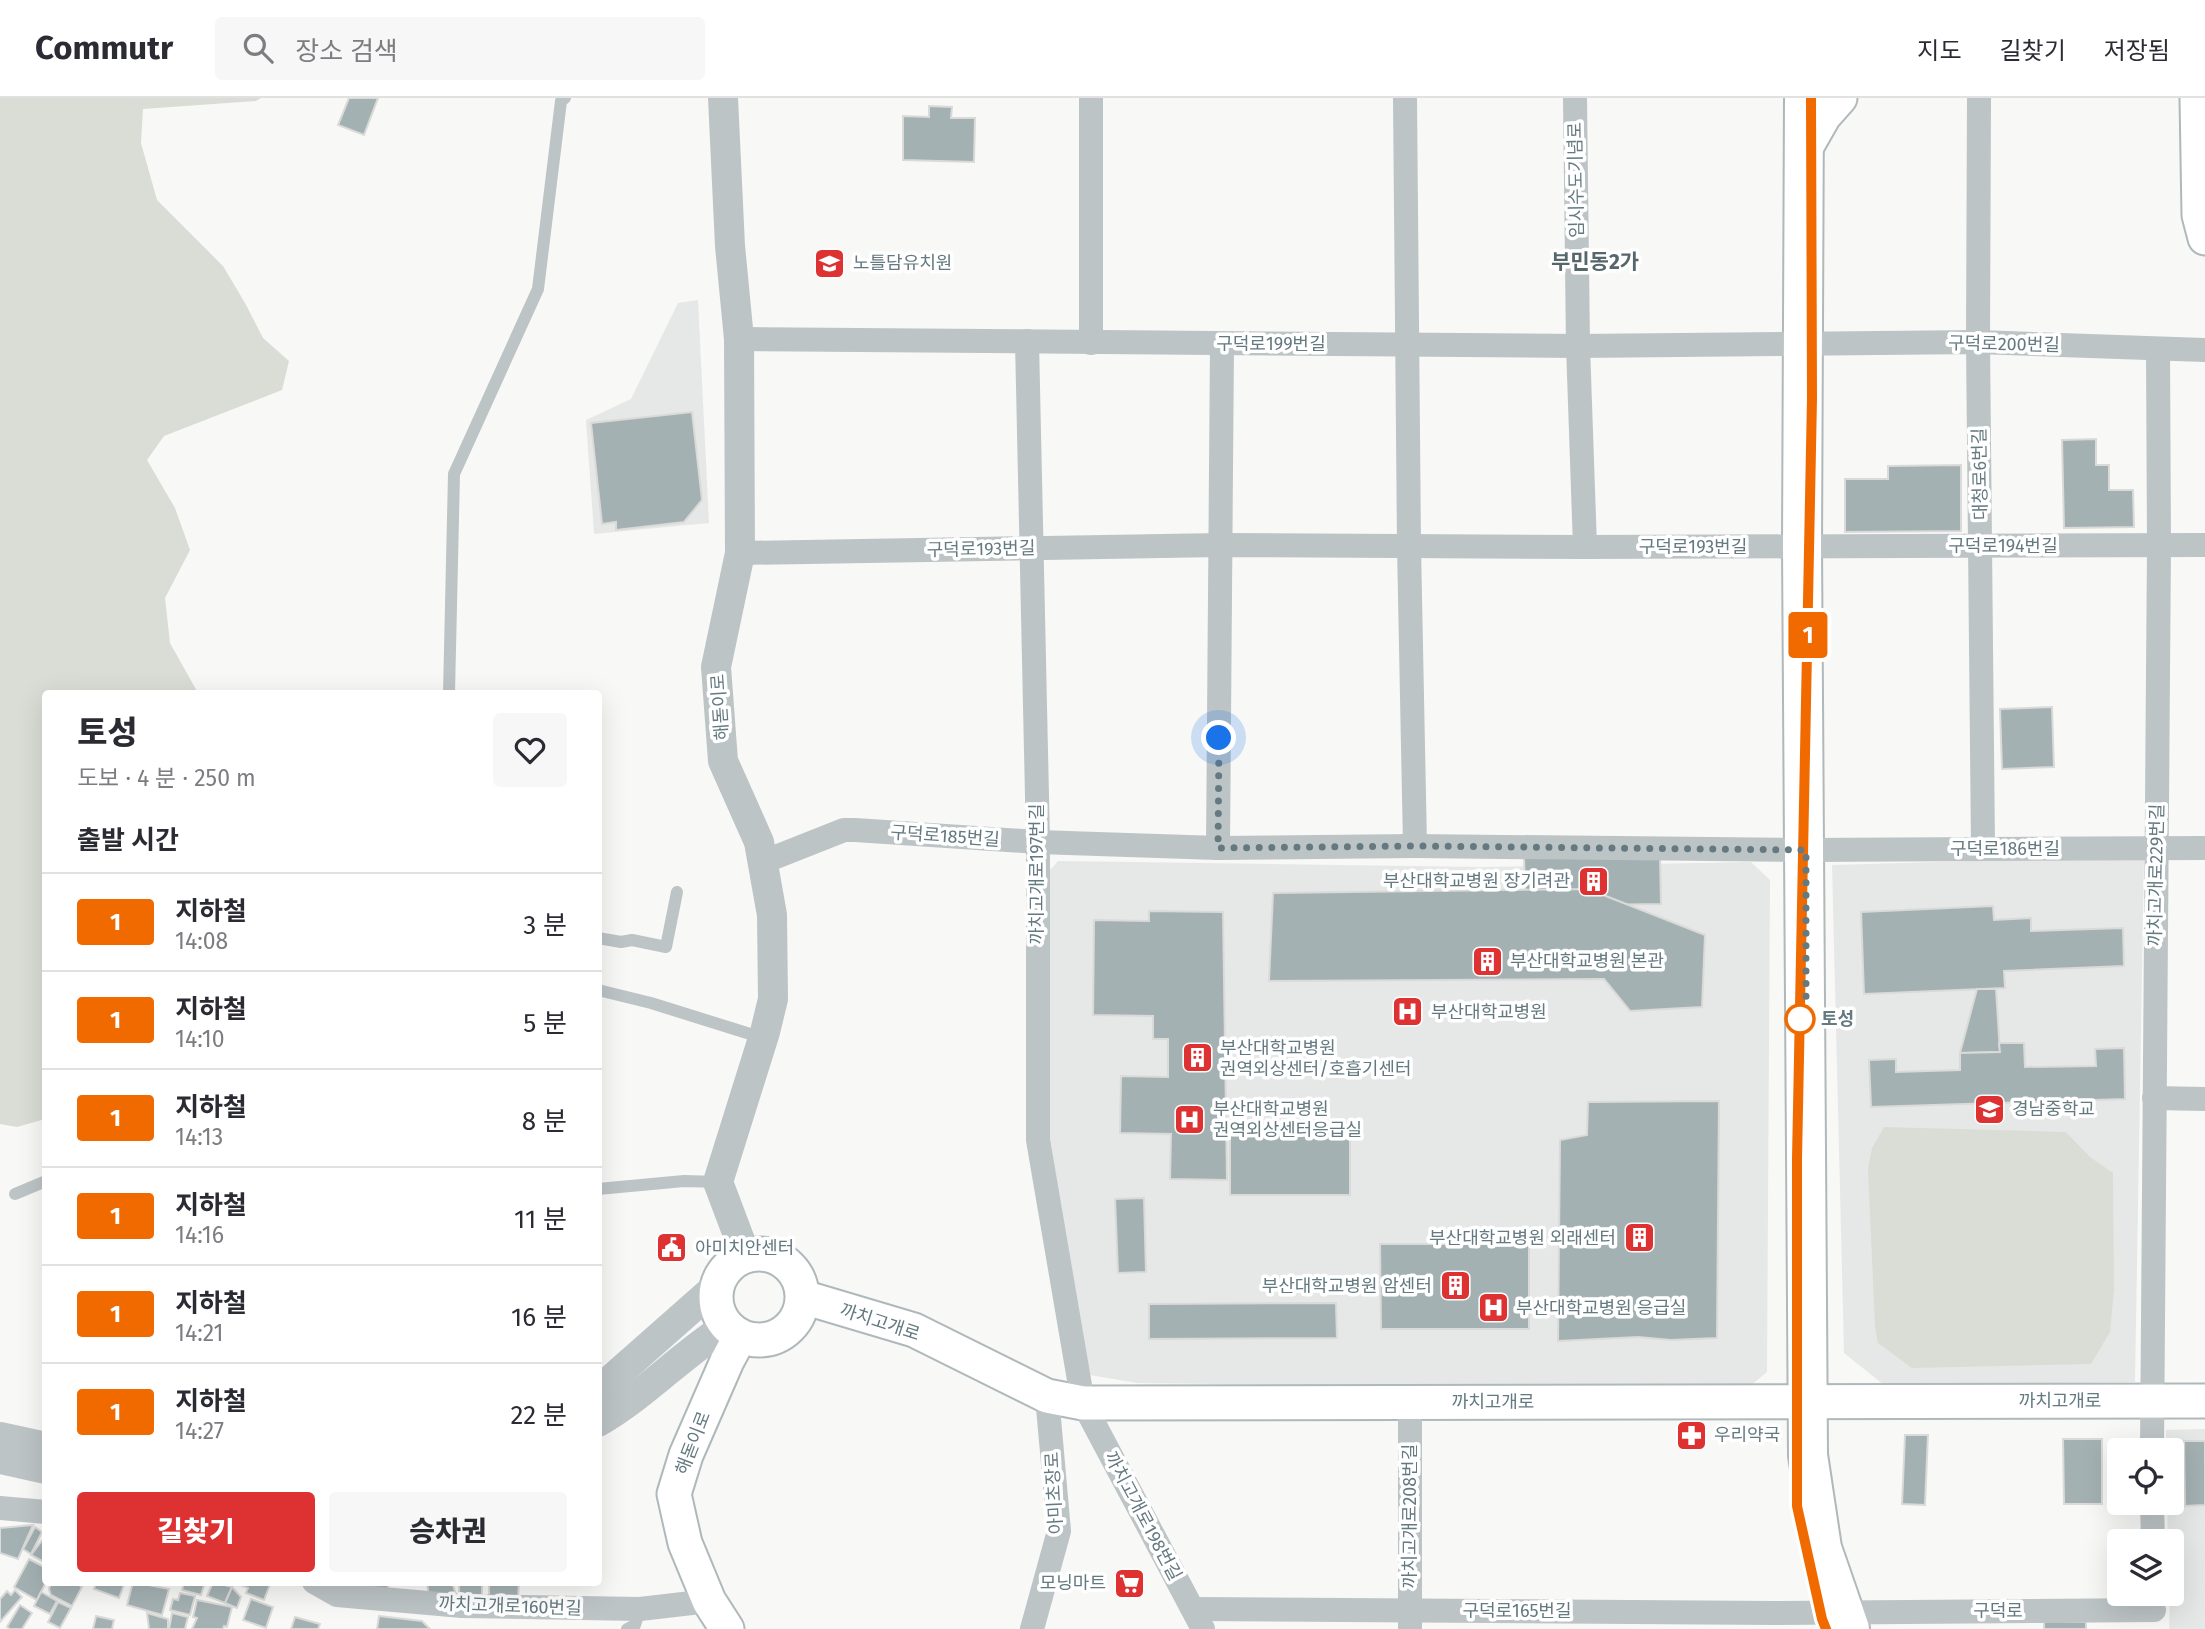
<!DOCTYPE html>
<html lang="ko">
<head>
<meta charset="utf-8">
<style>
	:root { --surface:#fff; --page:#f7f7f7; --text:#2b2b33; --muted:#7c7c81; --line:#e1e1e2; --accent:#dd3132 }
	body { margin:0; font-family:"Fira Sans","Noto Sans KR",sans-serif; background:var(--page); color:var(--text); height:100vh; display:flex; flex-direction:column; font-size:26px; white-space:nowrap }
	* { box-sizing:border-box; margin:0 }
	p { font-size:23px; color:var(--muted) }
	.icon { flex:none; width:38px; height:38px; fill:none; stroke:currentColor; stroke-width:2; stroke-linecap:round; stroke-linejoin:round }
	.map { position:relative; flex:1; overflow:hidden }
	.side { position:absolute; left:42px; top:592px; width:560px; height:896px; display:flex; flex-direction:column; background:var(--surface); border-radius:7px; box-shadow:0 7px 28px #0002 }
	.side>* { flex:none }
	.badge { padding:0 14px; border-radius:5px; font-size:24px; line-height:46px }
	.tools { position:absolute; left:2107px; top:1340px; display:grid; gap:14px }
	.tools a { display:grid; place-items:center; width:77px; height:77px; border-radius:7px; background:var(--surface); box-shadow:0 7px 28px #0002; font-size:35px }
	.you { position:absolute; width:35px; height:35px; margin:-18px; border:5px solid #fff; border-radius:50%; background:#1a73e8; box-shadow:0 0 0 10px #1a73e833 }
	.map>.badge { position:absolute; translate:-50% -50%; box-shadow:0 0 0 4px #fff }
	h2 { padding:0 35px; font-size:26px; line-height:63px }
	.round { display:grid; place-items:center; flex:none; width:74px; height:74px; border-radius:7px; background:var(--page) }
	.overview { display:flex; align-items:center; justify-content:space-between; height:119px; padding:0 35px }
	h1 { font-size:33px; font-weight:800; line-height:52px }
	.primary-button { display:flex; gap:14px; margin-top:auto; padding:14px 35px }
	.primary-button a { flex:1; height:80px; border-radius:7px; background:var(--accent); color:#fff; font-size:28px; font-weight:800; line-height:80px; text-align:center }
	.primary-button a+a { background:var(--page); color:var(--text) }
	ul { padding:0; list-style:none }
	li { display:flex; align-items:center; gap:21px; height:98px; padding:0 35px; border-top:2px solid var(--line) }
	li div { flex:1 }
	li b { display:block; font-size:26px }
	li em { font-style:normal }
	li .badge { min-width:77px; font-weight:700; text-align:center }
	header { display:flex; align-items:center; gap:42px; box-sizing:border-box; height:98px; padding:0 35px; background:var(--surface); border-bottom:2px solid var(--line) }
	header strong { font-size:33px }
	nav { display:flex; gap:38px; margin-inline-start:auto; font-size:24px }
	.search { width:490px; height:63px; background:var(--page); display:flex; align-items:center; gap:18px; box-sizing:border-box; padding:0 24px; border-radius:7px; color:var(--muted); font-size:26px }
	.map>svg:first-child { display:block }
	.built { fill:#e6e8e7 }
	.green { fill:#daddd5 }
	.building { fill:#a4b1b3; stroke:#dadad8; stroke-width:2 }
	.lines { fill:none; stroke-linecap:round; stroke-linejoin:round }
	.secondary-casing { stroke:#afb8bb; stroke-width:37 }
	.primary-casing { stroke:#b1b8ba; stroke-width:42 }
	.service { stroke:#bdc4c6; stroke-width:12 }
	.minor { stroke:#bdc4c6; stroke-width:24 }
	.tertiary { stroke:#bdc4c6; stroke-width:30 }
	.secondary { stroke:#fff; stroke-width:33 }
	.primary { stroke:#fff; stroke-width:38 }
	.line-casing { stroke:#fff; stroke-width:16 }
	.line { stroke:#f06a00; stroke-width:10 }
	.walk { stroke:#647a80; stroke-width:7; stroke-dasharray:0 12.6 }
	.stop-dot { fill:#fff; stroke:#f06a00; stroke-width:3.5 }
	.labels { text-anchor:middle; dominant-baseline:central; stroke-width:7; stroke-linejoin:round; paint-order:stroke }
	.street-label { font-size:18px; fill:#647a80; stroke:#fff }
	.poi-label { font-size:18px; fill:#647a80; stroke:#fff; text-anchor:start }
	.stop-label { font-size:18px; font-weight:bold; fill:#647a80; stroke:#fff; text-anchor:start }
	.quarter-label { font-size:21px; font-weight:bold; fill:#56676b; stroke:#fff }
</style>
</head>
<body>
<header>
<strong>Commutr</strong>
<div class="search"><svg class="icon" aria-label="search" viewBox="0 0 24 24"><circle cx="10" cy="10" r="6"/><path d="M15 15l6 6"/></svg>장소 검색</div>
<nav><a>지도</a><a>길찾기</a><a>저장됨</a></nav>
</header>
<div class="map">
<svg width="2205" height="1531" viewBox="0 0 2205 1531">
	<rect width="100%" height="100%" fill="#f8f8f6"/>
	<g class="built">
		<polygon points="698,202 709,425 594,436 586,322 631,301 678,205"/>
		<polygon points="2144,758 2135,1284 1884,1287 1844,1255 1832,767"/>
		<polygon points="1058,763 1480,769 1751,764 1770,782 1767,1274 1744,1293 1137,1285 1090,1277 1046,1050 1045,778"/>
		<polygon points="2205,1331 2205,1531 2169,1531 2172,1444 2168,1444 2167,1405 2172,1405 2172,1353 2166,1353 2166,1332"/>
	</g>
	<g class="green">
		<polygon points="0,0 261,0 256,3 143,11 141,45 157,102 223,168 245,205 263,240 289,263 282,292 164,338 147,362 175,410 190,452 165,500 170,545 198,595 46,595 45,1021 17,1029 0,1026"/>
		<polygon points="1884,1029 2066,1034 2090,1059 2113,1075 2114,1192 2110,1234 2091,1266 1912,1270 1878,1245 1875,1229 1868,1071 1872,1050"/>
	</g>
	<g class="building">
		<polygon points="349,0 378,0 364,37 338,27"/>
		<polygon points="929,8 952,9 951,20 975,20 974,64 903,62 903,18 929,19"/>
		<polygon points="692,314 702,402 684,424 616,432 616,424 602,426 591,325"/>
		<polygon points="2096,341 2096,367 2109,367 2109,392 2133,392 2134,429 2064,430 2062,342"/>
		<polygon points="1961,367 1961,433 1845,434 1845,381 1888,381 1888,368"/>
		<polygon points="2052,609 2054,669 2002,671 2000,611"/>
		<polygon points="1660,758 1661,806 1526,808 1524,760"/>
		<polygon points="1588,791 1705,837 1702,909 1630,913 1604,881 1269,883 1273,795"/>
		<polygon points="1993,808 1994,822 2031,820 2031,833 2123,830 2124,868 2004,873 2005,890 1864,896 1861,814"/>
		<polygon points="1149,813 1223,814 1227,1082 1170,1081 1171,1036 1120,1035 1121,978 1168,979 1168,941 1153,941 1153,918 1093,917 1094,822 1149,823"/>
		<polygon points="1977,891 1996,891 2000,954 1960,955"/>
		<polygon points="1999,945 2024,945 2025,969 2096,968 2095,951 2124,950 2125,1001 1871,1009 1869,962 1896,961 1896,974 1960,972 1960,955 2000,954"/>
		<polygon points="1719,1003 1717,1240 1671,1242 1638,1239 1558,1243 1560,1042 1587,1037 1588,1004"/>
		<rect x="1230" y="1031" width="120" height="66"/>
		<polygon points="1144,1100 1146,1174 1118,1175 1115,1101"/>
		<polygon points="1380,1146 1529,1146 1529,1231 1381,1231"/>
		<polygon points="1336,1205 1337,1240 1149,1241 1149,1206"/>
		<polygon points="1905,1337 1928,1337 1925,1407 1902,1406"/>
		<polygon points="2063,1341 2102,1341 2102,1406 2064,1406"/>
		<polygon points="2184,1343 2205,1343 2205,1407 2185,1408"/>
		<polygon points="33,1427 18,1461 0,1455 0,1430"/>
		<polygon points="35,1429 42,1434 31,1456 23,1451"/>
		<polygon points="45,1439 46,1440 46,1465 31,1457"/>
		<polygon points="29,1461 46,1470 46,1484 37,1502 14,1489"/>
		<polygon points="51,1484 73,1484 82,1489 72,1508 51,1497 49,1491"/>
		<polygon points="96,1484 125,1484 119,1500 94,1491"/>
		<polygon points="133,1484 169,1491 162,1517 127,1507"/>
		<polygon points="184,1484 205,1484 201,1497 182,1492"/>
		<polygon points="213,1484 232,1489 225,1505 207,1498"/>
		<polygon points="241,1484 271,1484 264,1502 246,1495 248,1490 240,1487"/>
		<polygon points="334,1484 389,1484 387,1494"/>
		<polygon points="427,1484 452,1484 457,1500 429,1500"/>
		<rect x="459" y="1484" width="23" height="17"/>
		<polygon points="489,1484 519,1484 518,1502 489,1501"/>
		<polygon points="232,1489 241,1499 237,1510 225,1505"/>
		<polygon points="15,1492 22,1499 0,1524 0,1501 7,1493 11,1497"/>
		<polygon points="41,1494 57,1503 50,1516 34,1508"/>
		<polygon points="180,1495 195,1498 190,1517 170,1512 173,1501 178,1502"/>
		<polygon points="251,1501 273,1509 266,1530 243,1522"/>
		<polygon points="197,1502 232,1509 227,1529 224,1528 223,1531 192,1531 197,1520 193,1519"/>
		<polygon points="58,1504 71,1510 60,1530 48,1524"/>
		<polygon points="20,1507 32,1515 22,1531 10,1531 7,1529"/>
		<polygon points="147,1515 168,1521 168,1531 149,1531"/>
		<polygon points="172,1515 188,1519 185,1531 169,1531"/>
		<polygon points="96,1518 114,1522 112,1531 93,1531"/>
		<polygon points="379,1518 422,1523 430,1531 377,1531"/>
		<polygon points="295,1519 320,1526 318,1531 291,1531"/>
		<polygon points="2044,1523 2086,1524 2086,1531 2044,1531"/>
	</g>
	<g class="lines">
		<defs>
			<g id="secondary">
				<polyline points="2197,0 2199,117 2205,140"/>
				<polyline points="1804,53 1824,18 1840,0"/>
				<circle cx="759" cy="1199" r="43"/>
				<polyline points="803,1199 914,1232 1047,1298 1083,1305 2205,1303"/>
				<polyline points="727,1531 709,1503 685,1445 674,1396 686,1357 727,1263 740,1239"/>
			</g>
			<polyline id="primary" points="1804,0 1802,448 1808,1357 1822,1450 1850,1531"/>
		</defs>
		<use href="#secondary" class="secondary-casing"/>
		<use href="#primary" class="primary-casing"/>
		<g class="service">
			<polyline points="449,595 454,376 538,191 561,3 565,0"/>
			<polyline points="598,840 621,844 632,842 666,849 677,794"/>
			<polyline points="598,892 651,905 763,940"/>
			<polyline points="598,1091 684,1083 718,1084"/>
			<polyline points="15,1096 46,1083"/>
			<polyline points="627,1531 635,1527 640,1511"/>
		</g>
		<g class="minor">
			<polyline points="1091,0 1091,245"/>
			<polyline points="1405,0 1409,448 1415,748"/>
			<polyline points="1575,0 1578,248 1585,449"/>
			<polyline points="1979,0 1978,244 1983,751"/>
			<polyline points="739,241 1578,248 1978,244 2205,252"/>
			<polyline points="1027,243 1038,744 1038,1042 1083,1305 1203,1531"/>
			<polyline points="740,455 1221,447 1585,449 2205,447"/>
			<polyline points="1218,750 1222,246"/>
			<polyline points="763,764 844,732 855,732 1038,744 1218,750 1415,748 1806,752 2205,750"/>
			<polyline points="2154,1000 2205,1001"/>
			<polyline points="2152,1353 2159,447 2158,251"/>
			<polyline points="2152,1405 2153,1444"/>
			<polyline points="0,1410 46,1414"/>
			<polyline points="314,1484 337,1497 462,1508 640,1511 709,1503"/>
			<polyline points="1193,1511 1776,1515 2154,1512"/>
			<polyline points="1032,1531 1059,1433 1047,1298"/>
			<polyline points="1410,1531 1410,1305"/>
		</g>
		<g class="tertiary">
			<polyline points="723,0 730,148 739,241 740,455 716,569 723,663 759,744 772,817 773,901 765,934 718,1084 741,1145 744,1158"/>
			<polyline points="598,1293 717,1188"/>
			<path d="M598,1324C645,1297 681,1257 727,1228"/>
			<polyline points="0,1339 46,1349"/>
			<polyline points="0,1361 46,1371"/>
		</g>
		<use href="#secondary" class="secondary"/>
		<use href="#primary" class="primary"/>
	</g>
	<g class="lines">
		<defs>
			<polyline id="line" points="1811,0 1812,300 1797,1061 1797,1408 1822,1521 1826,1531"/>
		</defs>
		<use href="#line" class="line-casing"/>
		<use href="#line" class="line"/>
		<polyline class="walk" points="1219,640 1218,750 1415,748 1806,752 1806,918 1800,921"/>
	</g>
	<defs>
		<symbol id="school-square" viewBox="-11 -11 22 22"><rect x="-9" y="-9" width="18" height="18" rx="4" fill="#dd3132" stroke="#fff"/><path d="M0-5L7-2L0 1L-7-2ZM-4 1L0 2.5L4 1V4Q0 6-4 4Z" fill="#fff"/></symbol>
		<symbol id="building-square" viewBox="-11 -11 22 22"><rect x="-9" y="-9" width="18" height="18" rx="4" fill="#dd3132" stroke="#fff"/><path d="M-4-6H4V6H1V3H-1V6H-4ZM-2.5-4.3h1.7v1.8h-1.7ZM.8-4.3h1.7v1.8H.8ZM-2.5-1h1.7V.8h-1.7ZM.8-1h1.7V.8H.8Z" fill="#fff"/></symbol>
		<symbol id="hospital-square" viewBox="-11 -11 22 22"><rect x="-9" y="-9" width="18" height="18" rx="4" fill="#dd3132" stroke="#fff"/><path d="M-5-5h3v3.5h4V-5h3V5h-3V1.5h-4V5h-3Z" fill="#fff"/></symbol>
		<symbol id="civic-square" viewBox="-11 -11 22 22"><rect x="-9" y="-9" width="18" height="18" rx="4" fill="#dd3132" stroke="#fff"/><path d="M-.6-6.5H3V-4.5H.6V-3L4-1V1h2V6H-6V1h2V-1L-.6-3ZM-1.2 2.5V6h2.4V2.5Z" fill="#fff"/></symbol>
		<symbol id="pharmacy-square" viewBox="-11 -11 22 22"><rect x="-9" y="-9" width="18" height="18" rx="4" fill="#dd3132" stroke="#fff"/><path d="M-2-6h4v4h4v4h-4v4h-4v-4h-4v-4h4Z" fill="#fff"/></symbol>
		<symbol id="supermarket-square" viewBox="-11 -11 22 22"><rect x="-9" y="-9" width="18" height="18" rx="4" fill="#dd3132" stroke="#fff"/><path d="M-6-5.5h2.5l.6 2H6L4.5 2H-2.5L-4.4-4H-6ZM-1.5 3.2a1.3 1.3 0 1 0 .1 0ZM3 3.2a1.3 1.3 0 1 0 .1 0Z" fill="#fff"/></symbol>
	</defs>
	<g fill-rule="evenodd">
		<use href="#school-square" x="812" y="148" width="35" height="35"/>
		<use href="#building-square" x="1576" y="766" width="35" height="35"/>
		<use href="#building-square" x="1470" y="846" width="35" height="35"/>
		<use href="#hospital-square" x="1390" y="896" width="35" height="35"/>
		<use href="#building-square" x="1180" y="942" width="35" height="35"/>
		<use href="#school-square" x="1972" y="994" width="35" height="35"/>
		<use href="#hospital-square" x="1172" y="1004" width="35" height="35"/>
		<use href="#building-square" x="1622" y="1122" width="35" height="35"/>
		<use href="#civic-square" x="654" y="1132" width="35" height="35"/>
		<use href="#building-square" x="1438" y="1170" width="35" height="35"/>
		<use href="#hospital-square" x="1476" y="1192" width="35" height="35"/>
		<use href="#pharmacy-square" x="1674" y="1320" width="35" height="35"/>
		<use href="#supermarket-square" x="1112" y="1468" width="35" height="35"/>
	</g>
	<circle class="stop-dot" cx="1800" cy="921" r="14"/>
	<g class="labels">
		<g class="street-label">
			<text transform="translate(1576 82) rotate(-91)">임시수도기념로</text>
			<text x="1271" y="246">구덕로199번길</text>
			<text transform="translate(2004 246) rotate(1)">구덕로200번길</text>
			<text transform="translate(1980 376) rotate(-91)">대청로6번길</text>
			<text x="2003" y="448">구덕로194번길</text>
			<text x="1693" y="449">구덕로193번길</text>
			<text transform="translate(981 451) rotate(-1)">구덕로193번길</text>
			<text transform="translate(720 609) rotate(-94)">해돋이로</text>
			<text transform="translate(945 738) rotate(4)">구덕로185번길</text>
			<text x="2005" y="751">구덕로186번길</text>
			<text transform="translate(1037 776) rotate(-90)">까치고개로197번길</text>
			<text transform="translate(2156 777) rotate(-89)">까치고개로229번길</text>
			<text transform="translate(880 1224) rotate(18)">까치고개로</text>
			<text x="2060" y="1303">까치고개로</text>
			<text x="1493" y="1304">까치고개로</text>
			<text transform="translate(693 1345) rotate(-69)">해돋이로</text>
			<text transform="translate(1054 1395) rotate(-93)">아미초장로</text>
			<text transform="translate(1143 1418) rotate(62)">까치고개로198번길</text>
			<text transform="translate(1410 1418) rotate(-90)">까치고개로208번길</text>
			<text transform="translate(510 1508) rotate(2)">까치고개로160번길</text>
			<text x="1517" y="1513">구덕로165번길</text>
			<text x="1998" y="1513">구덕로</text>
		</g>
		<g class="poi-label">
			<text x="853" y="165">노틀담유치원</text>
			<text x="1570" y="783" text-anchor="end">부산대학교병원 장기려관</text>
			<text x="1510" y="863">부산대학교병원 본관</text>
			<text x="1431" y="914">부산대학교병원</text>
			<text x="1220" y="950">부산대학교병원<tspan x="1220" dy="21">권역외상센터/호흡기센터</tspan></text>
			<text x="1213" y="1011">부산대학교병원<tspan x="1213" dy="21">권역외상센터응급실</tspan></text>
			<text x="2012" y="1011">경남중학교</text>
			<text x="1616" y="1140" text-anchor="end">부산대학교병원 외래센터</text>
			<text x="695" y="1150">아미치안센터</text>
			<text x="1432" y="1188" text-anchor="end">부산대학교병원 암센터</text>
			<text x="1516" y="1210">부산대학교병원 응급실</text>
			<text x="1714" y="1337">우리약국</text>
			<text x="1106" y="1485" text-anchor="end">모닝마트</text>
		</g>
		<g class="stop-label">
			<text x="1821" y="921">토성</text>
		</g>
		<g class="quarter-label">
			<text x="1595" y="164">부민동2가</text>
		</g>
	</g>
</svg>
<div class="tools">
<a><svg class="icon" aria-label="locate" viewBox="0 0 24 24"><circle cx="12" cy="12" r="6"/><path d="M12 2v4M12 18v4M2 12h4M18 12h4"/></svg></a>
<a><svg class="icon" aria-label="layers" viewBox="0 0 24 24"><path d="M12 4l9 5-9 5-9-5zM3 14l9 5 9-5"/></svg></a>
</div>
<div class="you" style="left:1219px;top:640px"></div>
<b class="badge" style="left:1808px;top:537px;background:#f06a00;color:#fff">1</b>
<section class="side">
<div class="overview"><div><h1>토성</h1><p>도보 · 4 분 · 250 m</p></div><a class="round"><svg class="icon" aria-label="heart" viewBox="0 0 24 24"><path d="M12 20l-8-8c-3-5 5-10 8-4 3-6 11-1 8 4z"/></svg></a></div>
<h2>출발 시간</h2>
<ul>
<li><span class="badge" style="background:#f06a00;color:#fff">1</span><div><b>지하철</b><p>14:08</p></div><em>3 분</em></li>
<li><span class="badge" style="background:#f06a00;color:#fff">1</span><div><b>지하철</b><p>14:10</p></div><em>5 분</em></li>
<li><span class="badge" style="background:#f06a00;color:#fff">1</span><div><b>지하철</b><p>14:13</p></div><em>8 분</em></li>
<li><span class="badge" style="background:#f06a00;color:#fff">1</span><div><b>지하철</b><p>14:16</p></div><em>11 분</em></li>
<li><span class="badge" style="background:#f06a00;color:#fff">1</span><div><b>지하철</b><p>14:21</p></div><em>16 분</em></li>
<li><span class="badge" style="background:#f06a00;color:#fff">1</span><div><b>지하철</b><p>14:27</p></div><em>22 분</em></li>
</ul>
<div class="primary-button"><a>길찾기</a><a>승차권</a></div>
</section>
</div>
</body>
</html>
